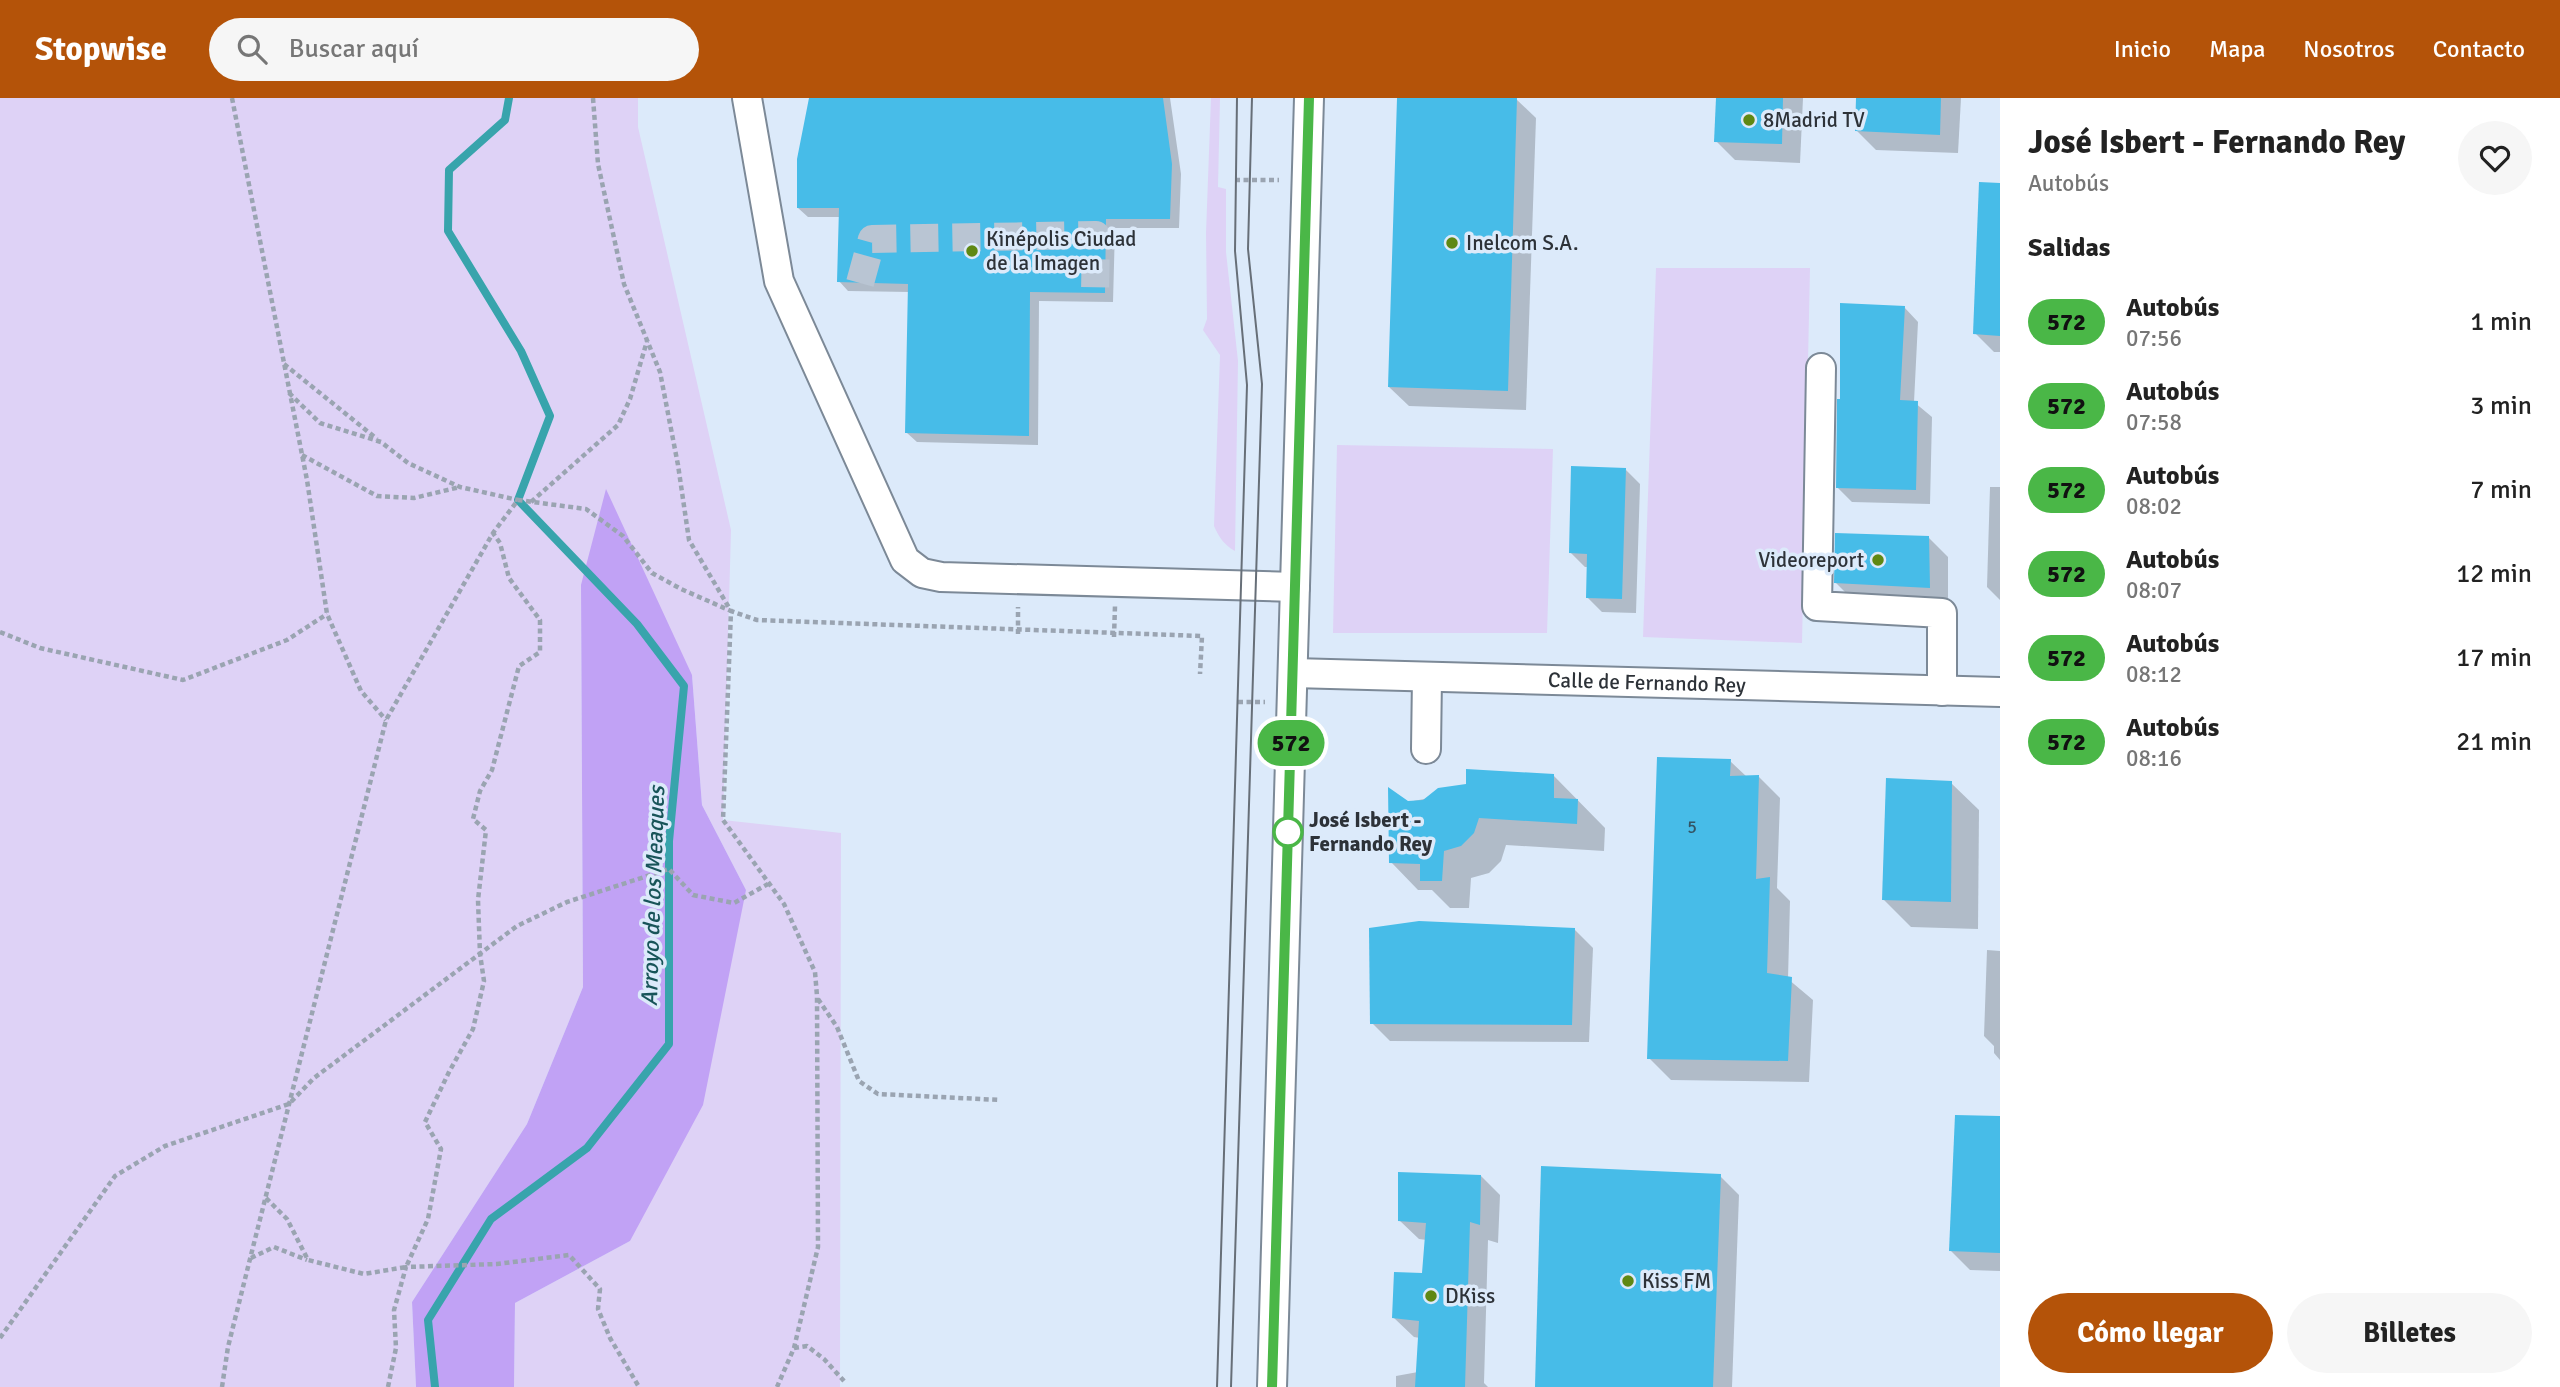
<!DOCTYPE html>
<html lang="es">
<head>
<meta charset="utf-8">
<style>
	:root { --surface:#fff; --page:#f6f6f6; --text:#222; --muted:#767676; --accent:#b45309 }
	body { margin:0; font-family:Signika,sans-serif; background:var(--page); color:var(--text); height:100vh; display:flex; flex-direction:column; font-size:26px; white-space:nowrap }
	* { box-sizing:border-box; margin:0 }
	p { font-size:23px; color:var(--muted) }
	.icon { flex:none; width:38px; height:38px; fill:none; stroke:currentColor; stroke-width:2; stroke-linecap:round; stroke-linejoin:round }
	.map { position:relative; flex:1; overflow:hidden }
	.panel { display:flex; flex-direction:column; background:var(--surface); width:560px }
	.panel>* { flex:none }
	.badge { padding:0 14px; border-radius:23px; font-size:24px; line-height:46px }
	.map>.badge { position:absolute; translate:-50% -50%; box-shadow:0 0 0 4px #fff }
	h2 { padding:0 28px; font-size:26px; line-height:63px }
	.round { display:grid; place-items:center; flex:none; width:74px; height:74px; border-radius:37px; background:var(--page) }
	.headline { display:flex; align-items:center; justify-content:space-between; height:119px; padding:0 28px }
	h1 { font-size:33px; font-weight:700; line-height:52px }
	.button { display:flex; gap:14px; margin-top:auto; padding:14px 28px }
	.button a { flex:1; height:80px; border-radius:42px; background:var(--accent); color:#fff; font-size:28px; font-weight:700; line-height:80px; text-align:center }
	.button a+a { background:var(--page); color:var(--text) }
	ul { padding:0; list-style:none }
	li { display:flex; align-items:center; gap:21px; height:84px; padding:0 28px }
	li div { flex:1 }
	li b { display:block; font-size:26px }
	li em { font-style:normal }
	li .badge { min-width:77px; font-weight:700; text-align:center }
	header { display:flex; align-items:center; gap:42px; box-sizing:border-box; height:98px; padding:0 35px; background:var(--accent); color:#fff }
	header strong { font-size:33px }
	nav { display:flex; gap:38px; margin-inline-start:auto; font-size:24px }
	.search { width:490px; height:63px; background:var(--page); display:flex; align-items:center; gap:18px; box-sizing:border-box; padding:0 24px; border-radius:38px; color:var(--muted); font-size:26px }
	main { display:flex; flex:1; min-height:0 }
	.map>svg:first-child { display:block }
	.green { fill:#ded2f6 }
	.forest { fill:#c1a2f5 }
	.shadow { fill:#0003 }
	.lines { fill:none; stroke-linecap:round; stroke-linejoin:round }
	.stream { stroke:#38a4ac; stroke-width:8 }
	.building { fill:#47bce8 }
	.minor-tunnel { stroke:#b9c5d3; stroke-width:28; stroke-dasharray:28 14; stroke-linecap:butt }
	.minor-casing { stroke:#7c8997; stroke-width:32 }
	.path { stroke:#9aa4b1; stroke-width:4.5; stroke-dasharray:5 3.5; stroke-linecap:butt }
	.minor { stroke:#fff; stroke-width:28 }
	.tram { stroke:#676f78; stroke-width:2 }
	.line-casing { stroke:#fff; stroke-width:16 }
	.line { stroke:#4ab747; stroke-width:10 }
	.poi-dot { fill:#5f8813; stroke:#dceafa; stroke-width:2.5 }
	.stop-dot { fill:#fff; stroke:#4ab747; stroke-width:3.5 }
	.labels { text-anchor:middle; dominant-baseline:central; stroke-width:7; stroke-linejoin:round; paint-order:stroke }
	.number-label { font-size:18px; fill:#345464 }
	.poi-label { font-size:21px; fill:#2d3238; stroke:#dceafa; text-anchor:start }
	.street-label { font-size:21px; fill:#2d3238; stroke:#dceafa }
	.stop-label { font-size:21px; font-weight:bold; fill:#2d3238; stroke:#dceafa; text-anchor:start }
	.water-label { font-size:23px; font-style:italic; fill:#185459; stroke:#dceafa }
</style>
</head>
<body>
<header>
<strong>Stopwise</strong>
<div class="search"><svg class="icon" aria-label="search" viewBox="0 0 24 24"><circle cx="10" cy="10" r="6"/><path d="M15 15l6 6"/></svg>Buscar aquí</div>
<nav><a>Inicio</a><a>Mapa</a><a>Nosotros</a><a>Contacto</a></nav>
</header>
<main>
<div class="map">
<svg width="2000" height="1289" viewBox="0 0 2000 1289">
	<rect width="100%" height="100%" fill="#dceafa"/>
	<g class="green">
		<polygon points="0,0 638,0 638,29 731,432 723,722 841,735 840,1289 514,1289 515,1205 630,1143 746,792 702,707 692,577 581,487 583,889 527,1026 412,1204 416,1289 0,1289"/>
		<path d="M1211,0H1220L1218,89L1226,91V154L1238,263L1235,453C1224,447 1219,439 1214,428L1220,257L1203,232L1207,221L1206,135Z"/>
		<polygon points="1656,170 1810,170 1802,545 1643,539"/>
		<polygon points="1337,347 1553,351 1547,535 1333,535"/>
	</g>
	<polygon class="forest" points="606,391 692,577 702,707 746,792 703,1007 630,1143 515,1205 514,1289 416,1289 412,1204 527,1026 583,889 581,487"/>
	<g class="shadow">
		<polygon points="811,0 1170,0 1181,76 1179,130 1115,130 1113,204 1039,203 1038,347 917,344 907,335 910,194 848,193 839,183 840,119 808,119 798,110"/>
		<polygon points="1399,0 1516,1 1536,20 1526,312 1409,308 1389,289"/>
		<polygon points="1718,0 1803,0 1800,65 1735,62 1716,43"/>
		<polygon points="1858,0 1961,0 1958,55 1876,52 1857,33"/>
		<polygon points="2000,87 2000,254 1994,254 1975,235"/>
		<polygon points="1904,209 1918,224 1914,304 1932,319 1930,406 1852,404 1837,389 1841,303"/>
		<polygon points="1626,372 1640,386 1636,515 1602,514 1587,499 1588,469 1585,469 1570,454"/>
		<polygon points="1990,389 2000,389 2000,502 1987,489"/>
		<polygon points="1929,440 1948,459 1948,508 1855,504 1836,485"/>
		<polygon points="1730,663 1747,679 1759,679 1780,700 1777,790 1790,803 1788,881 1813,902 1809,984 1671,982 1649,960"/>
		<polygon points="1553,677 1605,730 1604,753 1506,747 1501,763 1489,775 1471,780 1469,810 1450,810 1432,792 1418,792 1391,764 1408,704"/>
		<polygon points="1951,685 1979,712 1978,831 1911,829 1884,802"/>
		<polygon points="1575,832 1593,850 1589,944 1390,943 1372,925"/>
		<polygon points="1987,852 2000,853 2000,962 1994,955 1994,948 1984,938"/>
		<polygon points="2000,1020 2000,1173 1970,1172 1951,1153"/>
		<polygon points="1481,1078 1500,1097 1498,1145 1488,1142 1484,1285 1488,1289 1396,1289 1396,1278 1418,1274 1420,1240 1414,1239 1394,1220 1424,1177 1427,1142 1419,1141 1399,1122"/>
		<polygon points="1720,1078 1739,1097 1732,1289 1537,1289"/>
	</g>
	<g class="lines">
		<polyline class="stream" points="435,1289 428,1222 491,1121 587,1050 669,946 669,743 684,588 637,526 518,402 550,318 521,253 448,133 449,72 505,22 509,0"/>
	</g>
	<g class="building">
		<polygon points="809,0 1163,0 1172,66 1170,121 1106,121 1105,195 1030,194 1029,338 905,335 908,186 837,184 839,110 797,110 797,61"/>
		<polygon points="1397,0 1517,0 1508,293 1388,289"/>
		<polygon points="1716,0 1783,0 1782,46 1714,44"/>
		<polygon points="1856,0 1941,0 1940,37 1855,33"/>
		<polygon points="1979,84 2000,85 2000,238 1973,236"/>
		<polygon points="1840,205 1905,208 1900,302 1918,303 1916,392 1836,390 1837,301 1840,301"/>
		<polygon points="1571,368 1626,370 1622,501 1586,500 1587,456 1569,455"/>
		<polygon points="1835,435 1929,438 1930,490 1834,485"/>
		<polygon points="1657,659 1731,661 1730,678 1759,677 1756,781 1770,779 1767,875 1792,879 1788,963 1647,961"/>
		<polygon points="1466,671 1554,676 1554,700 1578,701 1577,726 1479,720 1474,735 1461,748 1444,753 1442,783 1420,783 1420,766 1389,765 1388,689 1408,703 1423,702 1438,690 1466,686"/>
		<polygon points="1886,680 1952,683 1951,804 1882,802"/>
		<polygon points="1419,823 1575,830 1572,927 1370,926 1369,830"/>
		<polygon points="1955,1017 2000,1018 2000,1155 1949,1153"/>
		<polygon points="1541,1068 1721,1076 1713,1289 1535,1289"/>
		<polygon points="1398,1074 1481,1077 1480,1127 1470,1124 1465,1289 1415,1289 1419,1223 1392,1220 1394,1174 1422,1175 1426,1125 1398,1123"/>
	</g>
	<g class="lines">
		<polyline class="minor-tunnel" points="860,185 872,141 1096,137 1095,195"/>
		<defs>
			<g id="minor">
				<polyline points="747,0 779,183 905,462 922,475 941,479 1295,489"/>
				<polyline points="1821,270 1817,508 1942,515 1942,593"/>
				<path id="s1" d="M1293,575L2000,594"/>
				<polyline points="1426,651 1427,579"/>
				<polyline points="1272,1289 1309,0"/>
			</g>
		</defs>
		<use href="#minor" class="minor-casing"/>
		<g class="path">
			<polyline points="232,0 307,382 327,516 361,593 386,622"/>
			<polyline points="593,0 598,66 624,186 660,274 678,367 689,442 731,513 757,522 1202,538 1200,576"/>
			<polyline points="1235,82 1279,82"/>
			<polyline points="284,266 377,341"/>
			<polyline points="289,295 320,325 381,344 408,365 460,389 518,402"/>
			<polyline points="302,357 377,398 414,400 460,389"/>
			<polyline points="531,404 618,327 630,301 647,243"/>
			<polyline points="0,534 40,550 183,582 287,542 327,516"/>
			<polyline points="1018,536 1018,509"/>
			<polyline points="1114,539 1115,508"/>
			<polyline points="1238,604 1265,604"/>
			<polyline points="818,901 837,929 859,983 878,996 1000,1002"/>
			<polyline points="266,1100 287,1121 308,1162 364,1176 406,1169 428,1121 441,1051 425,1024 449,974 473,931 484,883 480,856 478,802 486,732 473,721 480,693 492,672 519,568 540,554 540,522 509,480 500,445 493,435"/>
			<polyline points="251,1160 274,1149 307,1162"/>
			<polyline points="0,1240 115,1078 165,1048 289,1006 314,980 517,828 567,804 669,771 693,797 734,805 768,786"/>
			<polyline points="794,1250 807,1248 824,1261 844,1283"/>
			<polyline points="222,1289 228,1249 250,1161 386,622 493,435 518,402 586,411 623,438 652,475 681,491 731,513 723,722 784,806 815,874 817,898 818,1149 794,1250 777,1289"/>
			<polyline points="388,1289 396,1250 394,1212 406,1169 497,1166 569,1157 600,1191 598,1211 610,1240 639,1289"/>
		</g>
		<use href="#minor" class="minor"/>
		<g class="tram">
			<polyline points="1217,1289 1247,287 1235,153 1237,0"/>
			<polyline points="1231,1289 1262,286 1248,151 1252,0"/>
		</g>
	</g>
	<g class="lines">
		<defs>
			<polyline id="line" points="1272,1289 1309,0"/>
		</defs>
		<use href="#line" class="line-casing"/>
		<use href="#line" class="line"/>
	</g>
	<g class="poi-dot">
		<circle cx="1749" cy="22" r="7"/>
		<circle cx="1452" cy="145" r="7"/>
		<circle cx="972" cy="153" r="7"/>
		<circle cx="1878" cy="462" r="7"/>
		<circle cx="1628" cy="1183" r="7"/>
		<circle cx="1431" cy="1198" r="7"/>
	</g>
	<circle class="stop-dot" cx="1288" cy="734" r="14"/>
	<g class="labels">
		<g class="number-label">
			<text x="1692" y="729">5</text>
		</g>
		<g class="poi-label">
			<text x="1763" y="22">8Madrid TV</text>
			<text x="986" y="141">Kinépolis Ciudad<tspan x="986" dy="24">de la Imagen</tspan></text>
			<text x="1466" y="145">Inelcom S.A.</text>
			<text x="1864" y="462" text-anchor="end">Videoreport</text>
			<text x="1642" y="1183">Kiss FM</text>
			<text x="1445" y="1198">DKiss</text>
		</g>
		<g class="street-label">
			<text stroke="none"><textPath href="#s1" startOffset="354">Calle de Fernando Rey</textPath></text>
		</g>
		<g class="stop-label">
			<text x="1309" y="722">José Isbert -<tspan x="1309" dy="24">Fernando Rey</tspan></text>
		</g>
		<g class="water-label">
			<text transform="translate(653 798) rotate(-88)">Arroyo de los Meaques</text>
		</g>
	</g>
</svg>
<b class="badge" style="left:1291px;top:645px;background:#4ab747;color:#111">572</b>
</div>
<section class="panel">
<div class="headline"><div><h1>José Isbert - Fernando Rey</h1><p>Autobús</p></div><a class="round"><svg class="icon" aria-label="heart" viewBox="0 0 24 24"><path d="M12 20l-8-8c-3-5 5-10 8-4 3-6 11-1 8 4z"/></svg></a></div>
<h2>Salidas</h2>
<ul>
<li><span class="badge" style="background:#4ab747;color:#111">572</span><div><b>Autobús</b><p>07:56</p></div><em>1 min</em></li>
<li><span class="badge" style="background:#4ab747;color:#111">572</span><div><b>Autobús</b><p>07:58</p></div><em>3 min</em></li>
<li><span class="badge" style="background:#4ab747;color:#111">572</span><div><b>Autobús</b><p>08:02</p></div><em>7 min</em></li>
<li><span class="badge" style="background:#4ab747;color:#111">572</span><div><b>Autobús</b><p>08:07</p></div><em>12 min</em></li>
<li><span class="badge" style="background:#4ab747;color:#111">572</span><div><b>Autobús</b><p>08:12</p></div><em>17 min</em></li>
<li><span class="badge" style="background:#4ab747;color:#111">572</span><div><b>Autobús</b><p>08:16</p></div><em>21 min</em></li>
</ul>
<div class="button"><a>Cómo llegar</a><a>Billetes</a></div>
</section>
</main>
</body>
</html>
